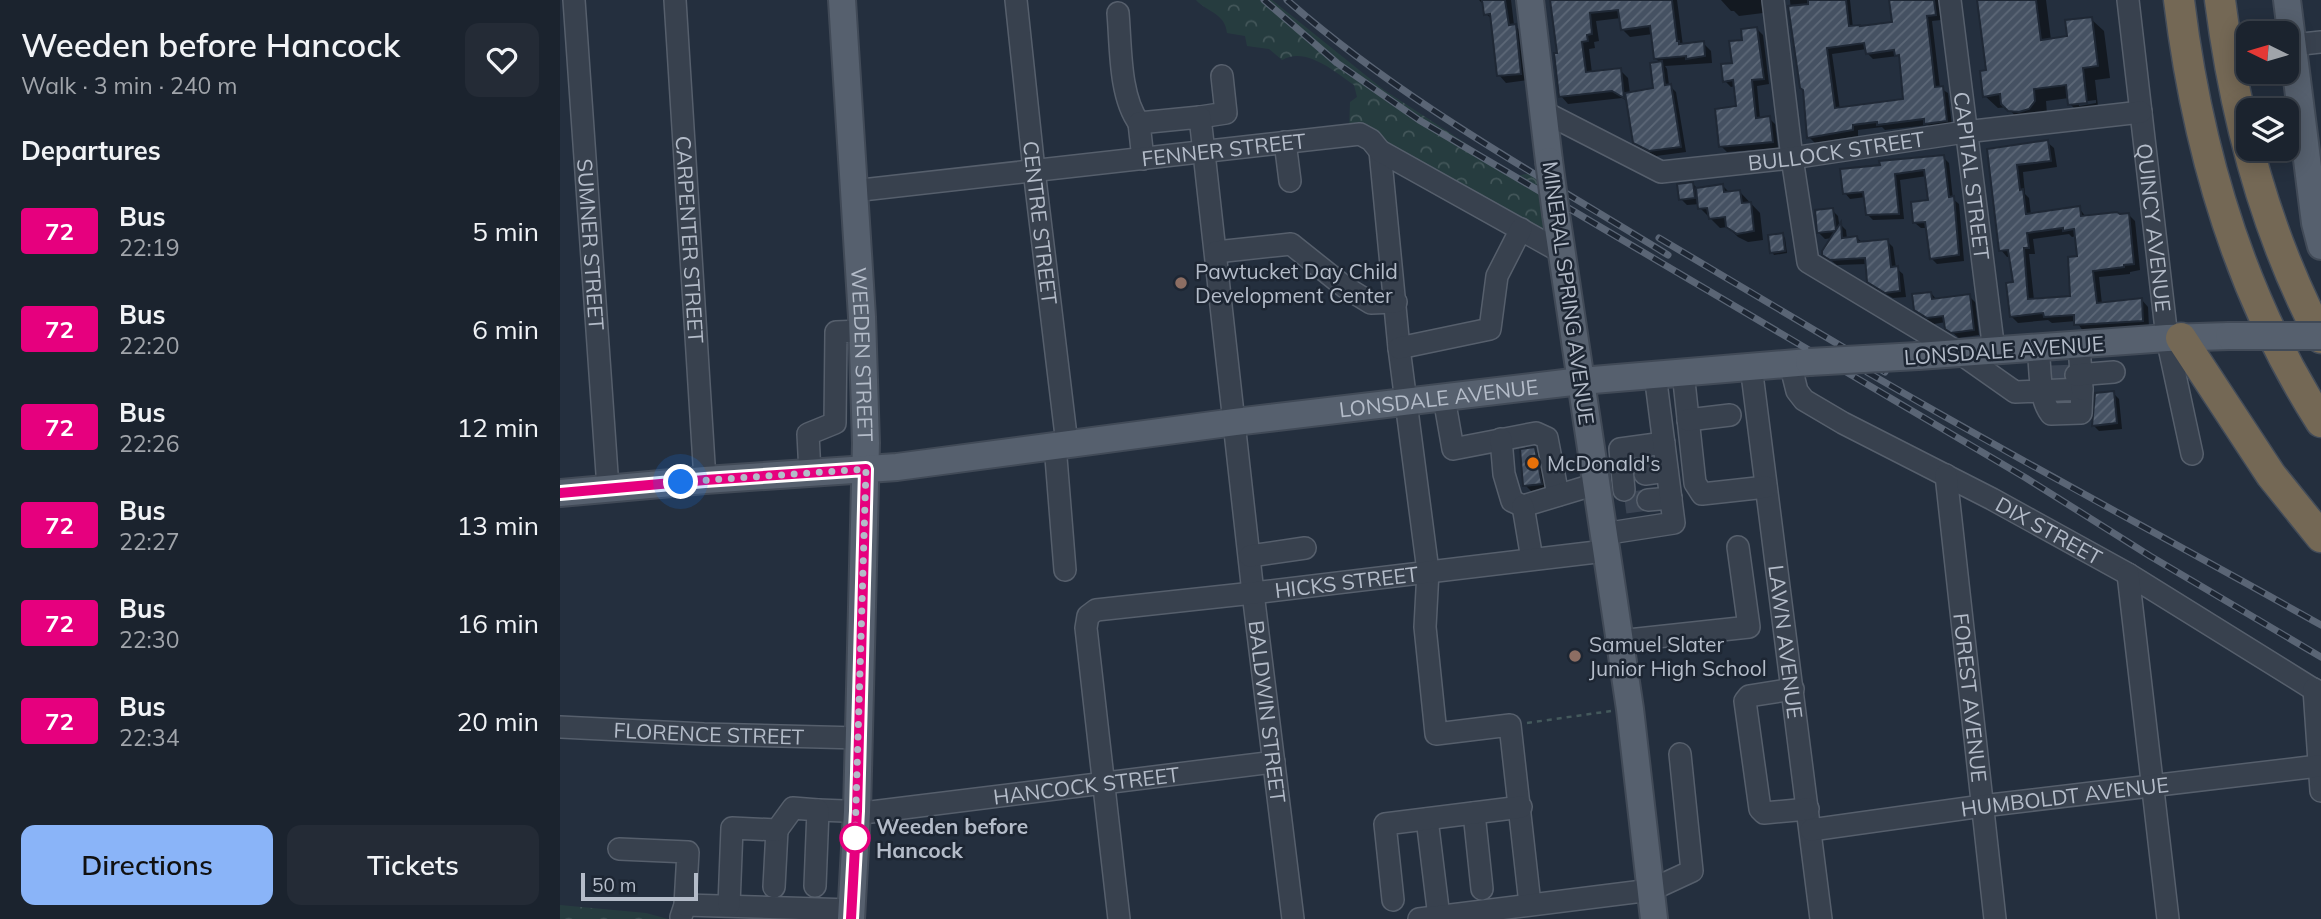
<!DOCTYPE html>
<html lang="en">
<head>
<meta charset="utf-8">
<style>
	:root { --surface:#1b232e; --page:#242b36; --text:#f1f3f6; --muted:#a0a4aa; --line:#39404a; --accent:#8ab4f8 }
	body { margin:0; font-family:Mulish,sans-serif; background:var(--page); color:var(--text); height:100vh; display:flex; flex-direction:column; font-size:26px; white-space:nowrap }
	* { box-sizing:border-box; margin:0 }
	p { font-size:23px; color:var(--muted) }
	.icon { flex:none; width:38px; height:38px; fill:none; stroke:currentColor; stroke-width:2; stroke-linecap:round; stroke-linejoin:round }
	.map { position:relative; flex:1; overflow:hidden }
	.details { display:flex; flex-direction:column; background:var(--surface); width:560px }
	.details>* { flex:none }
	.badge { padding:0 14px; border-radius:5px; font-size:24px; line-height:46px }
	.needle { width:46px; rotate:275deg }
	.buttons { position:absolute; left:1676px; top:21px; display:grid; gap:14px }
	.buttons a { display:grid; place-items:center; width:63px; height:63px; border-radius:14px; background:var(--surface); box-shadow:0 4px 18px #0003,0 0 0 2px var(--line); font-size:35px }
	.scale { position:absolute; left:21px; bottom:18px; width:117px; box-sizing:border-box; padding-left:7px; border:4px solid #b4bcc9; border-top:0; font-size:19px; line-height:24px; white-space:nowrap; color:#b4bcc9; -webkit-text-stroke:5px #1d2633; paint-order:stroke }
	.you { position:absolute; width:35px; height:35px; margin:-18px; border:5px solid #fff; border-radius:50%; background:#1a73e8; box-shadow:0 0 0 10px #1a73e833 }
	.map>.badge { position:absolute; translate:-50% -50%; box-shadow:0 0 0 4px #fff }
	h2 { padding:0 21px; font-size:26px; line-height:63px }
	.round { display:grid; place-items:center; flex:none; width:74px; height:74px; border-radius:14px; background:var(--page) }
	.summary { display:flex; align-items:center; justify-content:space-between; height:119px; padding:0 21px }
	h1 { font-size:33px; font-weight:600; line-height:52px }
	.cta { display:flex; gap:14px; margin-top:auto; padding:14px 21px }
	.cta a { flex:1; height:80px; border-radius:14px; background:var(--accent); color:#111; font-size:28px; font-weight:600; line-height:80px; text-align:center }
	.cta a+a { background:var(--page); color:var(--text) }
	ul { padding:0; list-style:none }
	li { display:flex; align-items:center; gap:21px; height:98px; padding:0 21px }
	li div { flex:1 }
	li b { display:block; font-size:26px }
	li em { font-style:normal }
	li .badge { min-width:77px; font-weight:700; text-align:center }
	main { display:flex; flex:1; min-height:0 }
	.map>svg:first-child { display:block }
	.forest { fill:url(#forest-crowns) }
	.shadow { fill:#0007; fill-rule:evenodd }
	.building { fill:url(#building-hatch); stroke:#1f2835; stroke-width:2; fill-rule:evenodd }
	.lines { fill:none; stroke-linecap:round; stroke-linejoin:round }
	.minor-tunnel { stroke:#3a4453; stroke-width:21; stroke-dasharray:21 10; stroke-linecap:butt }
	.minor-casing { stroke:#565f6c; stroke-width:24 }
	.major-casing { stroke:#414a57; stroke-width:30 }
	.highway-casing { stroke:#434c59; stroke-width:33 }
	.path { stroke:#44595c; stroke-width:2.5; stroke-dasharray:5 5; stroke-linecap:butt }
	.minor { stroke:#38414e; stroke-width:21 }
	.major { stroke:#56606e; stroke-width:26 }
	.highway { stroke:#746855; stroke-width:30 }
	.rail-casing { stroke:#5a6575; stroke-width:7 }
	.rail { stroke:#1d2633; stroke-width:4.5; stroke-dasharray:13; stroke-linecap:butt }
	.major-bridge-casing { stroke:#414a57; stroke-width:30; stroke-linecap:butt }
	.major-bridge { stroke:#56606e; stroke-width:26 }
	.line-casing { stroke:#fff; stroke-width:16 }
	.line { stroke:#e6007e; stroke-width:10 }
	.walk { stroke:#b4bcc9; stroke-width:7; stroke-dasharray:0 12.6 }
	.education-dot { fill:#8d6e63; stroke:#1d2633; stroke-width:2.5 }
	.food-dot { fill:#e8710a; stroke:#1d2633; stroke-width:2.5 }
	.stop-dot { fill:#fff; stroke:#e6007e; stroke-width:3.5 }
	.labels { text-anchor:middle; dominant-baseline:central; stroke-width:5; stroke-linejoin:round; paint-order:stroke }
	.street-label { font-size:21px; fill:#b4bcc9; stroke:#1d2633 }
	.poi-label { font-size:21px; fill:#b4bcc9; stroke:#1d2633; text-anchor:start }
	.stop-label { font-size:21px; font-weight:bold; fill:#b4bcc9; stroke:#1d2633; text-anchor:start }
</style>
</head>
<body>
<main>
<section class="details">
<div class="summary"><div><h1>Weeden before Hancock</h1><p>Walk · 3 min · 240 m</p></div><a class="round"><svg class="icon" aria-label="heart" viewBox="0 0 24 24"><path d="M12 20l-8-8c-3-5 5-10 8-4 3-6 11-1 8 4z"/></svg></a></div>
<h2>Departures</h2>
<ul>
<li><span class="badge" style="background:#e6007e;color:#fff">72</span><div><b>Bus</b><p>22:19</p></div><em>5 min</em></li>
<li><span class="badge" style="background:#e6007e;color:#fff">72</span><div><b>Bus</b><p>22:20</p></div><em>6 min</em></li>
<li><span class="badge" style="background:#e6007e;color:#fff">72</span><div><b>Bus</b><p>22:26</p></div><em>12 min</em></li>
<li><span class="badge" style="background:#e6007e;color:#fff">72</span><div><b>Bus</b><p>22:27</p></div><em>13 min</em></li>
<li><span class="badge" style="background:#e6007e;color:#fff">72</span><div><b>Bus</b><p>22:30</p></div><em>16 min</em></li>
<li><span class="badge" style="background:#e6007e;color:#fff">72</span><div><b>Bus</b><p>22:34</p></div><em>20 min</em></li>
</ul>
<div class="cta"><a>Directions</a><a>Tickets</a></div>
</section>
<div class="map">
<svg width="1761" height="919" viewBox="0 0 1761 919">
	<defs>
		<pattern id="forest-crowns" width="20" height="18" patternUnits="userSpaceOnUse" patternTransform="scale(1.75)"><rect width="20" height="18" fill="#263c3f"/><path d="M2 6a3 3 0 1 1 6 0M12 15a3 3 0 1 1 6 0" fill="none" stroke="#435659"/></pattern>
		<pattern id="building-hatch" width="6" height="6" patternUnits="userSpaceOnUse" patternTransform="scale(1.75)"><rect width="6" height="6" fill="#455162"/><path d="M-1 1l2-2M0 6l6-6M5 7l2-2" fill="none" stroke="#5d6877"/></pattern>
	</defs>
	<rect width="100%" height="100%" fill="#242f3e"/>
	<g class="forest">
		<path d="M636,0H712L824,90L956,176L992,169L1003,242L789,132L790,102L797,97L794,85C775,72 746,46 722,60L709,49L687,46L685,36L667,33C665,13 647,12 636,0Z"/>
		<polygon points="0,905 86,913 108,919 0,919"/>
	</g>
	<g class="shadow">
		<polygon points="919,0 951,0 954,25 963,33 968,80 946,83 939,75 933,20 926,14 925,6"/>
		<path d="M992,0H1117L1123,46L1143,43L1151,51L1152,63L1105,66L1107,69L1109,85L1116,92L1126,152L1096,156L1081,148L1075,142L1069,102L1062,98L1008,104L1001,96L999,55ZM1061,18L1062,29L1070,37L1093,34L1096,59L1101,63L1095,90L1070,94L1068,78L1060,70L1032,73L1029,49L1035,48L1034,42L1039,41L1036,21Z"/>
		<polygon points="1161,0 1201,0 1203,13 1179,16 1174,11 1171,11"/>
		<path d="M1230,0H1290L1293,28L1334,23L1331,0H1379L1381,20L1372,21L1380,88L1388,93L1392,126L1372,129L1368,125L1325,130L1322,127L1298,130V136L1255,143L1249,137L1244,90L1233,32ZM1307,49V53L1313,59L1338,56L1341,59L1345,100L1280,110L1272,54Z"/>
		<path d="M1419,0H1486L1491,40L1509,38L1531,19L1544,31L1550,78L1535,80L1539,115L1523,117L1510,104L1509,98L1486,101L1487,114L1462,123L1447,107L1438,108L1425,96L1428,71ZM1536,100V103L1519,106V102Z"/>
		<polygon points="1197,29 1203,35 1209,84 1197,86 1200,119 1209,118 1215,124 1218,148 1167,152 1161,146 1178,108 1175,86 1171,87 1165,81 1184,41"/>
		<path d="M1487,142L1494,148L1497,167L1463,172L1465,194L1469,198L1471,215L1519,208L1526,217L1568,214L1575,221L1580,270L1570,272V274L1539,277L1542,304L1582,300L1588,307L1589,327L1523,331L1516,321L1492,323L1488,320L1458,323L1451,316L1455,284L1451,256L1447,257L1441,250L1429,150ZM1509,234L1512,237L1516,236L1518,258L1512,297L1474,300L1469,254H1475L1473,239Z"/>
		<polygon points="1383,157 1389,163 1393,199 1399,204 1404,261 1377,264 1371,258 1367,228 1361,228 1355,223 1370,201 1367,176 1340,180 1344,219 1313,220 1307,214 1306,197 1290,199 1285,193 1282,171"/>
		<polygon points="1133,184 1138,189 1163,186 1170,193 1180,192 1200,213 1203,240 1188,242 1178,237 1168,227 1160,228 1140,208 1140,204 1127,205 1121,199"/>
		<polygon points="1272,210 1278,216 1279,223 1286,230 1287,239 1297,238 1303,243 1327,241 1333,247 1336,268 1343,274 1346,297 1333,298 1315,288 1309,281 1307,264 1277,265 1264,255 1272,238 1265,239 1259,233"/>
		<polygon points="1223,235 1225,238 1227,253 1214,255 1212,252"/>
		<polygon points="1371,293 1377,300 1409,296 1415,302 1419,335 1399,338 1387,328 1386,322 1374,324 1362,316 1356,310"/>
		<polygon points="1553,393 1559,399 1562,429 1539,431 1533,425"/>
		<polygon points="974,449 980,455 987,489 971,491 965,485"/>
	</g>
	<g class="building">
		<polygon points="922,0 945,0 949,25 956,24 961,74 937,76 930,14 924,15"/>
		<polygon points="990,0 1112,0 1117,41 1119,41 1119,44 1144,41 1145,56 1126,59 1126,56 1094,59 1090,26 1061,30 1058,10 1030,13 1032,34 1027,35 1028,41 1022,42 1026,72 1061,68 1064,98 1052,91 999,97 994,53 997,53"/>
		<path d="M1248,0H1286L1289,26L1300,25V26L1332,22L1329,0H1374L1376,15L1367,16L1371,50L1375,87L1383,86L1387,121L1364,124V119L1317,125V122L1293,125V130L1247,138L1243,90L1240,88L1228,6L1248,4ZM1304,43L1306,54L1334,50L1335,56L1339,55L1343,99L1275,108L1267,48Z"/>
		<polygon points="1417,0 1476,0 1481,40 1507,36 1505,20 1532,17 1538,66 1523,68 1527,103 1508,105 1506,85 1474,89 1475,101 1469,109 1459,112 1448,111 1441,104 1440,94 1423,97 1420,71 1426,70"/>
		<polygon points="1197,27 1204,79 1192,80 1196,118 1210,116 1213,142 1159,147 1155,109 1176,106 1173,80 1163,82 1161,64 1172,63 1169,41 1182,40 1181,29"/>
		<polygon points="1102,61 1105,85 1111,84 1121,147 1089,151 1073,143 1065,93 1093,88 1090,63"/>
		<path d="M1488,140L1491,161L1457,165L1460,190L1463,189L1466,214L1520,206L1521,216L1557,212L1560,214L1569,213L1574,264L1564,265V267L1533,271L1537,303L1582,298L1583,321L1514,325V315L1484,317L1483,313L1450,317L1446,283L1453,282L1448,250L1439,251L1427,149ZM1503,228V231L1514,229L1517,256L1508,257L1510,296L1468,299L1464,248H1469L1467,233Z"/>
		<polygon points="1384,155 1389,197 1394,196 1399,255 1370,259 1365,222 1353,223 1351,202 1368,200 1364,170 1335,174 1339,214 1306,215 1303,192 1283,194 1280,169 1320,165 1319,161"/>
		<polygon points="1133,182 1135,198 1119,200 1117,184"/>
		<polygon points="1163,184 1164,192 1180,190 1182,203 1191,202 1194,231 1177,234 1166,227 1165,217 1149,219 1147,208 1138,209 1136,188"/>
		<polygon points="1273,208 1276,230 1281,222 1282,238 1297,236 1298,242 1328,239 1331,267 1338,266 1340,291 1325,293 1307,282 1305,258 1270,260 1262,255 1262,251 1275,231 1257,233 1255,210"/>
		<polygon points="1223,233 1225,251 1210,253 1208,235"/>
		<polygon points="1371,292 1372,299 1410,294 1414,330 1391,333 1385,329 1383,316 1367,318 1354,310 1352,294"/>
		<polygon points="1554,391 1557,423 1532,426 1535,393"/>
		<polygon points="975,447 982,484 963,486 960,449"/>
	</g>
	<g class="lines">
		<g class="minor-tunnel">
			<polyline points="1490,376 1516,375"/>
			<polyline points="1065,503 1088,500"/>
		</g>
		<defs>
			<g id="minor">
				<path id="s1" d="M14,0L48,488"/>
				<path id="s2" d="M115,0L145,480"/>
				<path id="s3" d="M456,0L474,170L507,444"/>
				<path d="M1213,0L1232,158L1248,262L1401,354L1455,392L1522,389L1521,413L1491,414C1478,397 1481,369 1478,349"/>
				<path id="s4" d="M1390,0L1434,351"/>
				<path id="s5" d="M1568,0L1607,338L1632,454"/>
				<path d="M558,13C561,46 559,96 579,123"/>
				<polyline points="1733,45 1761,42"/>
				<path id="s6" d="M984,112L1101,172L1232,158L1405,132L1581,112"/>
				<polyline points="640,117 666,113 662,76"/>
				<polyline points="725,142 730,181"/>
				<polyline points="820,151 839,348 868,571 865,627 876,734 950,725 970,904"/>
				<path id="s7" d="M583,159L579,123L640,117L693,593L733,919"/>
				<path id="s8" d="M293,191L800,134L811,140L820,151L1001,252"/>
				<polyline points="656,252 731,244 785,287 811,303 836,302"/>
				<polyline points="1519,345 1522,389"/>
				<polyline points="839,348 930,329 937,276 961,229"/>
				<path id="s9" d="M1230,363L1237,391L1244,400L1283,423L1432,499L1568,574L1761,694"/>
				<path id="s10" d="M1191,366L1261,919"/>
				<polyline points="1123,372 1135,483 1142,494 1206,487"/>
				<polyline points="1516,375 1554,372"/>
				<polyline points="884,398 893,449 976,433 987,438 998,495"/>
				<polyline points="1128,420 1170,415"/>
				<polyline points="941,439 944,474 952,501 963,506 1036,484"/>
				<polyline points="495,445 505,570"/>
				<polyline points="250,473 248,434 275,423 276,332 302,331"/>
				<polyline points="1085,474 1107,471"/>
				<path id="s11" d="M1386,475L1435,919"/>
				<polyline points="1064,490 1060,449 1104,443"/>
				<polyline points="1088,500 1111,498"/>
				<polyline points="963,506 972,559"/>
				<polyline points="1043,534 1114,523 1095,374"/>
				<polyline points="690,556 745,548"/>
				<polyline points="1568,574 1608,919"/>
				<polyline points="1059,641 1189,627 1178,547"/>
				<polyline points="1233,689 1189,696 1185,701 1200,809 1204,813 1248,809"/>
				<polyline points="1754,689 1761,791"/>
				<path id="s12" d="M0,727L144,734L299,738"/>
				<path id="s13" d="M258,810L311,812L714,762"/>
				<polyline points="914,813 922,889"/>
				<polyline points="867,819 879,917"/>
				<path id="s14" d="M1251,830L1422,806L1758,766"/>
				<polyline points="59,849 128,852 125,905 121,917"/>
				<polyline points="214,887 217,830"/>
				<polyline points="833,900 825,824 961,807"/>
				<polyline points="125,905 292,910"/>
				<polyline points="169,905 172,828 217,830 233,808 258,810 255,886"/>
				<path id="s15" d="M559,919L526,628L528,616L536,610L693,593L1045,551"/>
				<polyline points="859,919 1091,890 1132,871 1120,754"/>
			</g>
			<g id="major">
				<path id="s16" d="M282,0L302,317L306,443L297,812L291,919"/>
				<polyline points="970,0 989,161"/>
				<polyline points="1727,0 1755,223 1761,246"/>
				<polyline points="996,214 1070,709 1094,919"/>
				<polyline points="1358,356 1607,338 1669,336"/>
				<path id="s17" d="M0,493L145,480L337,467L675,422L1021,381L1249,362"/>
			</g>
			<g id="highway">
				<path d="M1619,0C1637,149 1679,294 1761,422"/>
				<path d="M1660,0C1675,118 1705,232 1761,338"/>
				<polyline points="1621,338 1711,475 1761,537"/>
			</g>
		</defs>
		<use href="#minor" class="minor-casing"/>
		<use href="#major" class="major-casing"/>
		<use href="#highway" class="highway-casing"/>
		<polyline class="path" points="967,723 1051,711"/>
		<use href="#minor" class="minor"/>
		<use href="#major" class="major"/>
		<use href="#highway" class="highway"/>
		<defs>
			<g id="rail">
				<polyline points="704,0 777,63 859,120 1466,478 1590,556 1761,657"/>
				<path d="M727,0C842,101 978,175 1108,255"/>
				<polyline points="1099,238 1325,372"/>
				<path d="M1307,372C1456,459 1610,540 1761,625"/>
			</g>
		</defs>
		<use href="#rail" class="rail-casing"/>
		<use href="#rail" class="rail"/>
		<defs>
			<g id="major-bridge">
				<polyline points="989,161 996,214"/>
				<polyline points="1669,336 1761,336"/>
				<polyline points="1249,362 1358,356"/>
			</g>
		</defs>
		<use href="#major-bridge" class="major-bridge-casing"/>
		<use href="#major-bridge" class="major-bridge"/>
	</g>
	<g class="lines">
		<defs>
			<polyline id="line" points="0,493 145,480 306,469 297,811 291,919"/>
		</defs>
		<use href="#line" class="line-casing"/>
		<use href="#line" class="line"/>
		<polyline class="walk" points="121,482 306,469 295,838"/>
	</g>
	<g class="education-dot">
		<circle cx="621" cy="283" r="7"/>
		<circle cx="1015" cy="656" r="7"/>
	</g>
	<circle class="food-dot" cx="973" cy="463" r="7"/>
	<circle class="stop-dot" cx="295" cy="838" r="14"/>
	<g class="labels">
		<g class="street-label">
			<text stroke="none"><textPath href="#s8" startOffset="373">FENNER STREET</textPath></text>
			<text stroke="none"><textPath href="#s6" startOffset="308">BULLOCK STREET</textPath></text>
			<text stroke="none"><textPath href="#s4" startOffset="177">CAPITAL STREET</textPath></text>
			<text stroke="none"><textPath href="#s3" startOffset="224">CENTRE STREET</textPath></text>
			<text stroke="none"><textPath href="#s5" startOffset="229">QUINCY AVENUE</textPath></text>
			<text stroke="none"><textPath href="#s2" startOffset="240">CARPENTER STREET</textPath></text>
			<text stroke="none"><textPath href="#s1" startOffset="245">SUMNER STREET</textPath></text>
			<text transform="translate(1009 293) rotate(82)">MINERAL SPRING AVENUE</text>
			<text transform="translate(1444 350) rotate(-4)">LONSDALE AVENUE</text>
			<text stroke="none"><textPath href="#s16" startOffset="355">WEEDEN STREET</textPath></text>
			<text stroke="none"><textPath href="#s17" startOffset="884">LONSDALE AVENUE</textPath></text>
			<text stroke="none"><textPath href="#s9" startOffset="318">DIX STREET</textPath></text>
			<text stroke="none"><textPath href="#s15" startOffset="567">HICKS STREET</textPath></text>
			<text stroke="none"><textPath href="#s10" startOffset="278">LAWN AVENUE</textPath></text>
			<text stroke="none"><textPath href="#s11" startOffset="224">FOREST AVENUE</textPath></text>
			<text stroke="none"><textPath href="#s7" startOffset="696">BALDWIN STREET</textPath></text>
			<text stroke="none"><textPath href="#s12" startOffset="149">FLORENCE STREET</textPath></text>
			<text stroke="none"><textPath href="#s13" startOffset="270">HANCOCK STREET</textPath></text>
			<text stroke="none"><textPath href="#s14" startOffset="256">HUMBOLDT AVENUE</textPath></text>
		</g>
		<g class="poi-label">
			<text x="635" y="271">Pawtucket Day Child<tspan x="635" dy="24">Development Center</tspan></text>
			<text x="987" y="463">McDonald's</text>
			<text x="1029" y="644">Samuel Slater<tspan x="1029" dy="24">Junior High School</tspan></text>
		</g>
		<g class="stop-label">
			<text x="316" y="826">Weeden before<tspan x="316" dy="24">Hancock</tspan></text>
		</g>
	</g>
</svg>
<div class="buttons">
<a><svg class="needle" viewBox="-14 -14 28 28"><path d="M0-13l5 13h-10z" fill="#e53935"/><path d="M0 13l5-13h-10z" fill="#a0a4aa"/></svg></a>
<a><svg class="icon" aria-label="layers" viewBox="0 0 24 24"><path d="M12 4l9 5-9 5-9-5zM3 14l9 5 9-5"/></svg></a>
</div>
<div class="scale">50 m</div>
<div class="you" style="left:121px;top:482px"></div>
</div>
</main>
</body>
</html>
